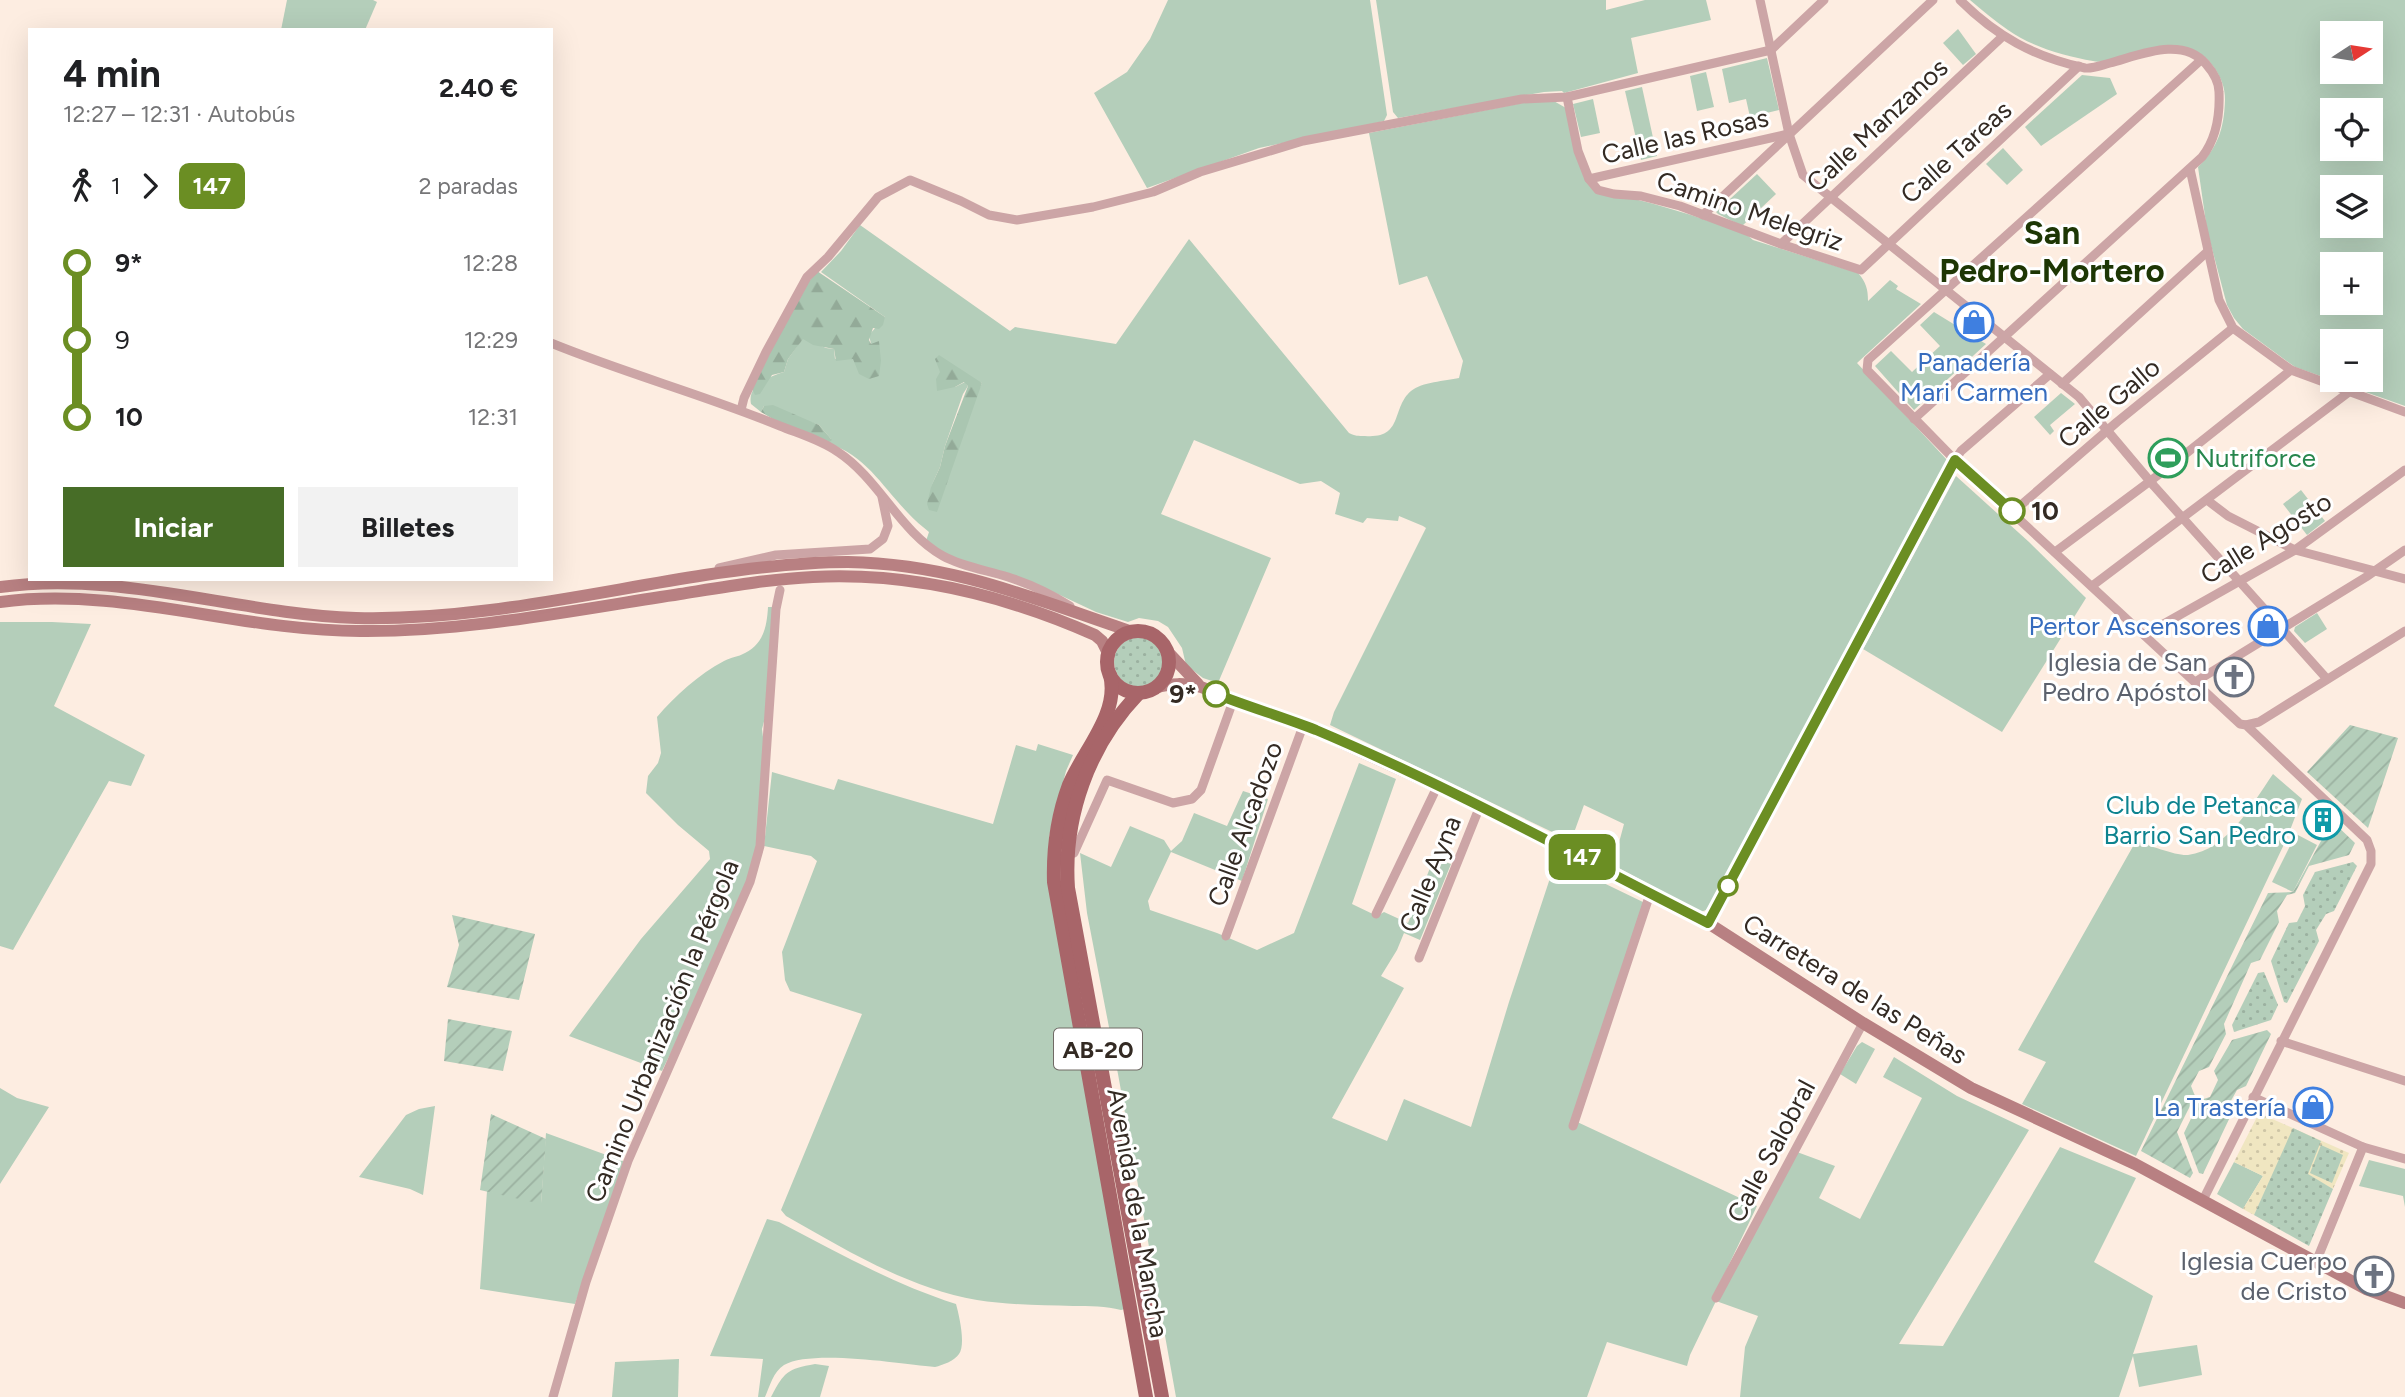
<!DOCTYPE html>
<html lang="es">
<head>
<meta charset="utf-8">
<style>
	:root { --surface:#fff; --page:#f2f2f2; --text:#202124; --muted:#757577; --accent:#476d27 }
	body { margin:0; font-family:Figtree,sans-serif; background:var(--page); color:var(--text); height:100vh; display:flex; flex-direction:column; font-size:26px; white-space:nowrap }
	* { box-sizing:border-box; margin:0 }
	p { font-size:23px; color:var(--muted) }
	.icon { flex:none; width:38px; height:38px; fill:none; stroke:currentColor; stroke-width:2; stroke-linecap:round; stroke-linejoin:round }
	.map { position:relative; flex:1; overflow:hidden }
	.side { position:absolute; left:28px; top:28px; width:525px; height:553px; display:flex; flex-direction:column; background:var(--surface); border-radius:0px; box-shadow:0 7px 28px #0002 }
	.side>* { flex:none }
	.badge { padding:0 14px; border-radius:10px; font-size:24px; line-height:46px }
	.needle { width:46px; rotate:78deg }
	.fabs { position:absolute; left:2320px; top:21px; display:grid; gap:14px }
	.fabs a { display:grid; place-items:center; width:63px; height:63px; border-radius:0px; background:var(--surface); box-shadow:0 7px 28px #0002; font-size:35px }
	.map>.badge { position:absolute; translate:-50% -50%; box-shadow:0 0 0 4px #fff }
	.legs { display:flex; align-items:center; gap:10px; height:77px; padding:0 35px; font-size:23px }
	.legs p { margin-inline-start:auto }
	.head { display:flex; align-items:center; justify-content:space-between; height:119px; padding:0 35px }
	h1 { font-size:38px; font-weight:700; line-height:52px }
	.primary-button { display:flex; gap:14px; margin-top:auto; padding:14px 35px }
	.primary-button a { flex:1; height:80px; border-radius:0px; background:var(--accent); color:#fff; font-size:28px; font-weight:700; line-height:80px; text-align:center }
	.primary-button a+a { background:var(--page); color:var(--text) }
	ul { padding:0 35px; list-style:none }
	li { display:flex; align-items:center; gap:24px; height:77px; font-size:26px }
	li i { display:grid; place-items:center; width:10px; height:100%; margin:0 9px; background:currentColor }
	li i::after { content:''; width:18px; height:18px; margin:-9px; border:5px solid; border-radius:50%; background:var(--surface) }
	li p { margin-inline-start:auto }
	li:first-child i { background:linear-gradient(#0000 50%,currentColor 0) }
	li:last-child i { background:linear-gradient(currentColor 50%,#0000 0) }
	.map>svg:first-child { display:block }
	.grass { fill:#b4ceba; fill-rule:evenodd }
	.forest { fill:url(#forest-firs) }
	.sand { fill:url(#sand-dots) }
	.park { fill:url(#park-dots) }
	.garden { fill:url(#garden-furrows) }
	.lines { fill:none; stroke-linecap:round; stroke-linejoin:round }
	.minor { stroke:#cca5a6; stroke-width:9 }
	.secondary { stroke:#b88082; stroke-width:12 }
	.primary { stroke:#a86569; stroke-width:14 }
	.line-1-casing { stroke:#fff; stroke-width:16 }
	.line-1 { stroke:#6b8e23; stroke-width:10 }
	.stop-1-dot { fill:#fff; stroke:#6b8e23; stroke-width:3.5 }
	.labels { text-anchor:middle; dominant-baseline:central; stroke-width:6; stroke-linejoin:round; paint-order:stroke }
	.shield { fill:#fff; stroke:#706a65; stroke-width:2 }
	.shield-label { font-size:24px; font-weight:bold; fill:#332a23 }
	.street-label { font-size:26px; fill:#332a23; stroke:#fff }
	.shop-label { font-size:26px; fill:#366cbe; stroke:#fff; text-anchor:end }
	.leisure-label { font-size:26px; fill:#27864d; stroke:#fff; text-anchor:start }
	.stop-label { font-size:26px; font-weight:bold; fill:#332a23; stroke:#fff; text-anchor:start }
	.worship-label { font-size:26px; fill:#5b616d; stroke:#fff; text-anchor:end }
	.culture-label { font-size:26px; fill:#0d838f; stroke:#fff; text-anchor:end }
	.district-label { font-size:33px; font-weight:bold; fill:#1d3604; stroke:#fff }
</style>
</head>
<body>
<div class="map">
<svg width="2405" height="1397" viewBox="0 0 2405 1397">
	<defs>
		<pattern id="forest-firs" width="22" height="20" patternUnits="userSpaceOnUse" patternTransform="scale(1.75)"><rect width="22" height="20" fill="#aac6b1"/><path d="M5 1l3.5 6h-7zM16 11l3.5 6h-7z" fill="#93aa98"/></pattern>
		<pattern id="sand-dots" width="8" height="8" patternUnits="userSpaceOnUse" patternTransform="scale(1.75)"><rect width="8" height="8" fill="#f0e6c1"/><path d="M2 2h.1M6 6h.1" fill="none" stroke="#cec5a6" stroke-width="1.8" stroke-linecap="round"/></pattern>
		<pattern id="park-dots" width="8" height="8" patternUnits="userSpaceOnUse" patternTransform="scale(1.75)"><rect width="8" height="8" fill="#b4ceba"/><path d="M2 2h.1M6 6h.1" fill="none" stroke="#9bb1a0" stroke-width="1.8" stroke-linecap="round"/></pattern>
		<pattern id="garden-furrows" width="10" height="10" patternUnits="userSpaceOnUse" patternTransform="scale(1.75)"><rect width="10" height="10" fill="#b4ceba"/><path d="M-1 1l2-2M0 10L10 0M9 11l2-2" fill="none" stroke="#9bb1a0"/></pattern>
	</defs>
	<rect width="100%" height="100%" fill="#fdede1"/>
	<g class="grass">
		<polygon points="287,0 373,0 377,2 365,30 281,30"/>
		<polygon points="1168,0 1370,0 1387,115 1384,121 1376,123 1259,148 1147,188 1094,93 1127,72 1150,39"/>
		<polygon points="1376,0 1606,0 1606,10 1645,0 1706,0 1711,20 1631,38 1638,73 1564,93 1562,91 1544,92 1398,118 1393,112"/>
		<path d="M1970,0H2405V406L2295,367L2243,329L2234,318L2227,305L2207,230L2198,167C2218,147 2224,129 2225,100C2225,87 2221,77 2213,66C2188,32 2148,50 2114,58C2107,60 2100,63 2093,61C2065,56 2032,47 2008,30C1995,21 1982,10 1970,0ZM2333,33H2371V72H2333ZM2333,110H2371V149H2333ZM2333,187H2371V226H2333ZM2333,264H2371V303H2333ZM2333,341H2371V380H2333Z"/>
		<polygon points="1958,29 1976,54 1963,65 1943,43"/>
		<polygon points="1767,58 1779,110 1750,117 1746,99 1729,103 1722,69"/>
		<polygon points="1706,72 1714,107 1697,111 1690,76"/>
		<polygon points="2082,75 2110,78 2117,94 2041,146 2025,127"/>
		<polygon points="1642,87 1657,156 1641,160 1625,91"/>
		<polygon points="1593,99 1600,133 1581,137 1573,104"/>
		<path d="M1552,100L1566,108L1596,191C1648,200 1696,216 1746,234L1753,240L1858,273C1866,282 1868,289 1868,301L1890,280L1898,286L1896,289L1921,304L1857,363L1947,460L1946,465L1717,899L1706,910L1701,912L1613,865L1624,824L1584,805L1571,841L1330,725L1334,712L1426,528L1423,526L1399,516L1398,521L1367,518L1363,523L1335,514L1340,493L1321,481L1300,484L1194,440L1161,514L1271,558L1218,683L1203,678L1186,665L1182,648L1168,627L1158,621L1139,618L1128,622L1096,612L1030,581L945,555L926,541L929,532C922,526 914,520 908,513C882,486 866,456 828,443L831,439L819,425L764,406L761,412L751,404C747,385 768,377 784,372L788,359L803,338L826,348L834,349L835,359L878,341L871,344L869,335L885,317L821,272L841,251L860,225L1010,331L1015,327L1116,344L1189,239L1349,433C1355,436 1358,436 1365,436C1404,439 1391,408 1411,391C1422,382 1445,381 1459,378L1463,361L1427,276L1399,285L1369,133L1527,102ZM939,369L982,383L931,487L940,467L945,446L963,394L968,386L965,382L955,387Z"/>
		<polygon points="2003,148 2023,170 2007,185 1986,164"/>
		<polygon points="1757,174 1776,194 1742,226 1718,214 1716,212"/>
		<polygon points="1934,312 1986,344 1914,410 1875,366 1891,351 1912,372 1940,346 1920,325"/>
		<polygon points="2061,393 2075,404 2050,425 2054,431 2050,435 2034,417"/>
		<polygon points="1956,476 2029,542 2086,598 2002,732 1863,649"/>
		<polygon points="2301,490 2325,521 2307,535 2283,504"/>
		<path d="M768,607H772L773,614L766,714L762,729L764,745L756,849L750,874L688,1017L662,1071L569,1036L641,939L710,859L709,851L678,825L646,793L648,776L658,763L661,753L657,717C675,696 699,674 724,661C731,657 738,657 745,653C764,644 767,625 768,607Z"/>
		<polygon points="2317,613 2327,629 2305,643 2294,631 2295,627"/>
		<polygon points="0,622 52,622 91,624 54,706 145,755 131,786 109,781 13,950 0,946"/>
		<path d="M1038,744L1073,755L1066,771L1049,837V881L1125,1309L1121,1310C1106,1306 1090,1306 1073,1306C1042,1305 1008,1305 977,1300C908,1288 846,1250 786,1216L781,1210L862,1014L790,991L785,980L782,952L817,861L811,856L764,846L772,772L834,790L838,779L993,824L1016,745L1036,751Z"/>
		<polygon points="1359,763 1396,779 1352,904 1377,916 1384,912 1408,923 1434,858 1451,864 1420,940 1404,933 1397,950 1381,976 1404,988 1332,1118 1387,1141 1404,1099 1471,1127 1509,1002 1556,860 1645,903 1573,1120 1757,1206 1712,1300 1716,1301 1797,1152 1835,1166 1819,1198 1860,1219 1922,1098 1883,1077 1894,1057 1957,1096 2029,1130 1899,1344 1943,1346 2060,1147 2136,1178 2094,1262 2153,1296 2133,1354 2197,1345 2202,1375 2139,1387 2133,1356 2119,1397 1740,1397 1745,1347 1758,1316 1716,1301 1690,1355 1687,1366 1607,1342 1587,1397 1176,1397 1118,1074 1087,913 1080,853 1111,867 1130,826 1164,840 1171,851 1182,841 1194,813 1227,826 1243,791 1268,799 1242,881 1171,852 1148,901 1150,910 1217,933 1257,950 1294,933"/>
		<path d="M2273,774L2302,799L2287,838L2136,1156L2022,1104L2046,1062L2018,1050L2136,841C2149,845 2176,856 2188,855C2228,850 2252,804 2273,774Z"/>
		<polygon points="2296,834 2317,845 2293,892 2272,882"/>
		<polygon points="1862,1042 1875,1049 1856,1084 1840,1074 1857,1046"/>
		<polygon points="0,1088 17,1098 49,1107 0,1184"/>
		<polygon points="435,1106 423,1195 410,1189 359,1177 406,1115 419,1109"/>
		<polygon points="546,1133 623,1161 624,1164 575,1304 480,1289 487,1191 541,1203"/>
		<polygon points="2369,1160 2405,1169 2405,1207 2403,1196 2359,1186"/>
		<polygon points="2234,1162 2263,1176 2243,1209 2217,1194"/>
		<path d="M767,1219L779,1222C837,1252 893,1284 956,1304C959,1315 966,1344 959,1354C954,1361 943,1365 935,1367C901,1364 812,1349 784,1365C773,1372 770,1386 765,1397H758L763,1359L710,1356Z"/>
		<polygon points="679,1359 678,1397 612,1397 615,1362"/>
		<path d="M815,1364L829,1366L820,1397H771C784,1372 787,1369 815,1364Z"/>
	</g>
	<g class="forest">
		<polygon points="817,271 885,317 883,325 879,329 873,328 869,340 871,344 879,341 881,361 879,376 869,379 859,374 853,359 836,361 834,349 813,345 803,339 788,359 784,372 772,375 760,394 755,395 752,389 756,379 803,289"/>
		<polygon points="939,355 982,383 937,512 929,510 927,504 931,487 940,467 945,446 968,386 964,382 955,387 937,391 936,379 940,372 935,359"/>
		<polygon points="773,405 819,425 832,440 828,443 776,421 761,412 764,406"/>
	</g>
	<polygon class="sand" points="2259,1113 2349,1153 2333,1189 2280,1159 2254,1215 2243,1209 2263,1176 2234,1162"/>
	<g class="park">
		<circle cx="1139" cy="662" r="25"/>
		<polygon points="2353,862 2357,866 2334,911 2326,914 2316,930 2319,941 2287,1003 2284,1002 2271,961 2289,923 2297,922 2305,906 2303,895 2315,872"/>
		<polygon points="2264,972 2278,1005 2271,1020 2234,1032 2232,1025 2258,973"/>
		<polygon points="2293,1128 2321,1141 2308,1174 2333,1189 2309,1246 2254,1215"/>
		<polygon points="2321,1145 2343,1155 2332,1183 2310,1173"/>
	</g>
	<g class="garden">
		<polygon points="2350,725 2398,738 2368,828 2307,772"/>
		<polygon points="2332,821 2355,843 2349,855 2309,866 2295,893 2287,895 2277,911 2279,922 2260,960 2251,963 2224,1024 2226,1034 2209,1067 2199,1071 2191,1086 2195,1096 2177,1132 2193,1173 2190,1178 2141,1151 2268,893 2293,892"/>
		<polygon points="452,915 535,934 519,1000 447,987 459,945"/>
		<polygon points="448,1019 512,1031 503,1071 444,1061"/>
		<polygon points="2267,1030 2271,1034 2246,1086 2237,1090 2228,1106 2231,1115 2203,1174 2199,1173 2184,1133 2200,1100 2210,1097 2218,1080 2214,1071 2232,1040"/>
		<polygon points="491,1114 546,1139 541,1204 480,1190"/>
	</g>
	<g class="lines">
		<g class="minor">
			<polyline points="1760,0 1789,134 1803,175 2079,397 2154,486 2327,679"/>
			<polyline points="2201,60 1868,360 1867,370 1955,460 2240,724 2246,725 2367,840 2371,851 2371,864 2203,1200"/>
			<polyline points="1567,97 1578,151 1589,179 1598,190 1614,194 1641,196 1680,206 1781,244 1861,270 2079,66"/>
			<polyline points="2190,169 2219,300 2233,328 2291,370 2405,412"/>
			<polyline points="1589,179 1788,134"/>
			<polyline points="1703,215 1933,0"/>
			<polyline points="1781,244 2002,37"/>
			<path d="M551,343C627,374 705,395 780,426C800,434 821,440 838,452C879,479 900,532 943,556C963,567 986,570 1008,577C1030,584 1051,594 1070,606"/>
			<polyline points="2062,384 2207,252"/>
			<polyline points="741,410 744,398 766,352 807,277 828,257 878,197 910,180 961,201 989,215 1017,220 1093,207 1153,192 1200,172 1303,141 1522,99 1567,97 1771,50 1824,0"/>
			<path d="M1914,419L2202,157C2216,139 2220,115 2219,92C2219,81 2213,72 2206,64C2182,36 2140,55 2110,63C2102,65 2093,69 2085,68C2034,57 1996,36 1960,0"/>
			<polyline points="2207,500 2228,516 2295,550 2405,579"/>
			<polyline points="2013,512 2117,422 2233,328"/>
			<polyline points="2055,552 2169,467 2291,370"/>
			<polyline points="719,568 776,555 870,549 883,539 888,526 882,497"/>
			<polyline points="2092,586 2349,392"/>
			<polyline points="2144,635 2295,550 2405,470"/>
			<polyline points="2195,682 2366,577 2405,550"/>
			<polyline points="2246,725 2259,722 2405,631"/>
			<polyline points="1074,853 1107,780 1173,803 1192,799 1201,790 1233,701"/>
			<polyline points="1376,914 1438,785"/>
			<polyline points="1708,923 1955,460 1961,451 2050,374"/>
			<polyline points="1226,936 1303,726"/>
			<polyline points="1419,958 1480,806"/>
			<polyline points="2281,1041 2405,1081"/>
			<polyline points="2253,1097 2363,1147 2405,1159"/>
			<polyline points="1573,1126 1650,894"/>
			<polyline points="2316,1262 2363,1147"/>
			<polyline points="1716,1298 1863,1023"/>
			<polyline points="553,1397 586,1282 628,1161 750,882 760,846 776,609 780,590"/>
		</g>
		<g class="secondary">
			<path d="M0,587C119,570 237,614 356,618C473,621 589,593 705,575C752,568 800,562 848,562C955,564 1034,599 1133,632"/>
			<path d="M0,602C122,586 238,631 360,631C468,632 574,610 680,594C724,587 769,579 813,577C910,572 1007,596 1095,635L1102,641L1109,655"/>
			<polyline points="1167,651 1198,684"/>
			<path d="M1155,688C1172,683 1184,683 1201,687L1314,730L1521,825L1708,923L1863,1023L1971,1088L2135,1164L2366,1289L2405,1303"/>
		</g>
		<g class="primary">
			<circle cx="1138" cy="662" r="31"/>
			<path d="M1110,675C1120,713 1083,751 1069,785C1057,817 1053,848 1054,882L1146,1397"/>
			<path d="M1139,693C1089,745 1063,816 1068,888L1162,1397"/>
		</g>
	</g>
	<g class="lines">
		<defs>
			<path id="line-1" d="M1216,694C1249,707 1283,717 1316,730C1451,787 1578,857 1708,923L1955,460L2012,511"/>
		</defs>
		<use href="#line-1" class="line-1-casing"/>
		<use href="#line-1" class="line-1"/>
	</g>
	<defs>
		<symbol id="shop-ring" viewBox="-11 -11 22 22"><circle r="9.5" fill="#fff" stroke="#3f7fe0" stroke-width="1.5"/><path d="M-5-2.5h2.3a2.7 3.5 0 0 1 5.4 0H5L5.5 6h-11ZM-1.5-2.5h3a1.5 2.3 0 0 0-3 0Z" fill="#3f7fe0"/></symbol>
		<symbol id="stadium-ring" viewBox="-11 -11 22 22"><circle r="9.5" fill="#fff" stroke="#2e9e5b" stroke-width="1.5"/><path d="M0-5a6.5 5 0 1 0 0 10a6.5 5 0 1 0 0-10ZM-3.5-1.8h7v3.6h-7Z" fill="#2e9e5b"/></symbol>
		<symbol id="church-ring" viewBox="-11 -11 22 22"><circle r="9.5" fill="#fff" stroke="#6b7280" stroke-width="1.5"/><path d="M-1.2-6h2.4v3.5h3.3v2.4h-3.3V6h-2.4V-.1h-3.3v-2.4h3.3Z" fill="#6b7280"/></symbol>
		<symbol id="building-ring" viewBox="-11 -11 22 22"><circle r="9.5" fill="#fff" stroke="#0f9aa8" stroke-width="1.5"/><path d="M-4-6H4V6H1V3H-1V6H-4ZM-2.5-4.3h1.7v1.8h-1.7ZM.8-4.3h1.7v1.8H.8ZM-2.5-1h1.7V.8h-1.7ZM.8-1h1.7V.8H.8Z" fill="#0f9aa8"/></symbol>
	</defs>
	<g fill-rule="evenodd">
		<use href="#shop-ring" x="1952" y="300" width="44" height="44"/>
		<use href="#stadium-ring" x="2146" y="436" width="44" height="44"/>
		<use href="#shop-ring" x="2246" y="604" width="44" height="44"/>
		<use href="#church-ring" x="2212" y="655" width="44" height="44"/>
		<use href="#building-ring" x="2301" y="798" width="44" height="44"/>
		<use href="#shop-ring" x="2291" y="1085" width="44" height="44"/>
		<use href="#church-ring" x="2352" y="1254" width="44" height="44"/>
	</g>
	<g class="stop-1-dot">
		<circle cx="2012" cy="511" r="12"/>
		<circle cx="1216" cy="694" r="12"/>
		<circle cx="1728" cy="886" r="9"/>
	</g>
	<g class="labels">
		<rect class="shield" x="1054" y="1028.5" width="88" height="41" rx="5"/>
		<g class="shield-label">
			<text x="1098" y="1049">AB-20</text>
		</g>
		<g class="street-label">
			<text transform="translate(1877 125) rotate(-43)">Calle Manzanos</text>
			<text transform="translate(1685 136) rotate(-13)">Calle las Rosas</text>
			<text transform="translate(1956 152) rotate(-42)">Calle Tareas</text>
			<text transform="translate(1750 211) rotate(19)">Camino Melegriz</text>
			<text transform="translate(2109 403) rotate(-40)">Calle Gallo</text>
			<text transform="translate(2266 538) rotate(-32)">Calle Agosto</text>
			<text transform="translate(1245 824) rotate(-70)">Calle Alcadozo</text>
			<text transform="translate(1430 874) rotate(-68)">Calle Ayna</text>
			<text transform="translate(1855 989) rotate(32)">Carretera de las Peñas</text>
			<text transform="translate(662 1031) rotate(-68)">Camino Urbanización la Pérgola</text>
			<text transform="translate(1771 1151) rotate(-62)">Calle Salobral</text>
			<text transform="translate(1138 1213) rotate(80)">Avenida de la Mancha</text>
		</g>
		<g class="shop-label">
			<text x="1974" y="362" text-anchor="middle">Panadería<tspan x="1974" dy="30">Mari Carmen</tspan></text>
			<text x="2241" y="626">Pertor Ascensores</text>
			<text x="2286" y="1107">La Trastería</text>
		</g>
		<g class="leisure-label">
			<text x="2195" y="458">Nutriforce</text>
		</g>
		<g class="stop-label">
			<text x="2031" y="511">10</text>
			<text x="1197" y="694" text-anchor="end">9*</text>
		</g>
		<g class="worship-label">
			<text x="2207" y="662">Iglesia de San<tspan x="2207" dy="30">Pedro Apóstol</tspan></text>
			<text x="2347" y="1261">Iglesia Cuerpo<tspan x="2347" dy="30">de Cristo</tspan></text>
		</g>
		<g class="culture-label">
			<text x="2296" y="805">Club de Petanca<tspan x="2296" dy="30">Barrio San Pedro</tspan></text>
		</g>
		<g class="district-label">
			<text x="2052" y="232">San<tspan x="2052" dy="38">Pedro-Mortero</tspan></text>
		</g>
	</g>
</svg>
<div class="fabs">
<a><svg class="needle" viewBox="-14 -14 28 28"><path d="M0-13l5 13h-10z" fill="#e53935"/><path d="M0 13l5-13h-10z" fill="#757577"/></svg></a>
<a><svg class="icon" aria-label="locate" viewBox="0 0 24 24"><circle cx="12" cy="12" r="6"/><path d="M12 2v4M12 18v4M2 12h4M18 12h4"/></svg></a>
<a><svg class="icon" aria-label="layers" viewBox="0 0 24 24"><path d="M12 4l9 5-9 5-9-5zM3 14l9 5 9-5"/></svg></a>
<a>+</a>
<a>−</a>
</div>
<b class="badge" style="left:1582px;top:857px;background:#6b8e23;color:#fff">147</b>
<section class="side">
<div class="head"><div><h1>4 min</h1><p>12:27 – 12:31 · Autobús</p></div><b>2.40 €</b></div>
<div class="legs"><svg class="icon" aria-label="walk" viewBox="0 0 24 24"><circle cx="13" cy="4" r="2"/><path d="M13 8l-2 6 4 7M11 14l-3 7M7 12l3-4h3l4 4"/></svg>1<svg class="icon" aria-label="forward" viewBox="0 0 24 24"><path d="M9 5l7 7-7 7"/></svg><b class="badge" style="background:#6b8e23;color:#fff">147</b><p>2 paradas</p></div>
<ul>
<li><i style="color:#6b8e23"></i><b>9*</b><p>12:28</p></li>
<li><i style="color:#6b8e23"></i><span>9</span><p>12:29</p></li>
<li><i style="color:#6b8e23"></i><b>10</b><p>12:31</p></li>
</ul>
<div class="primary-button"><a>Iniciar</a><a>Billetes</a></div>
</section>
</div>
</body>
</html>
